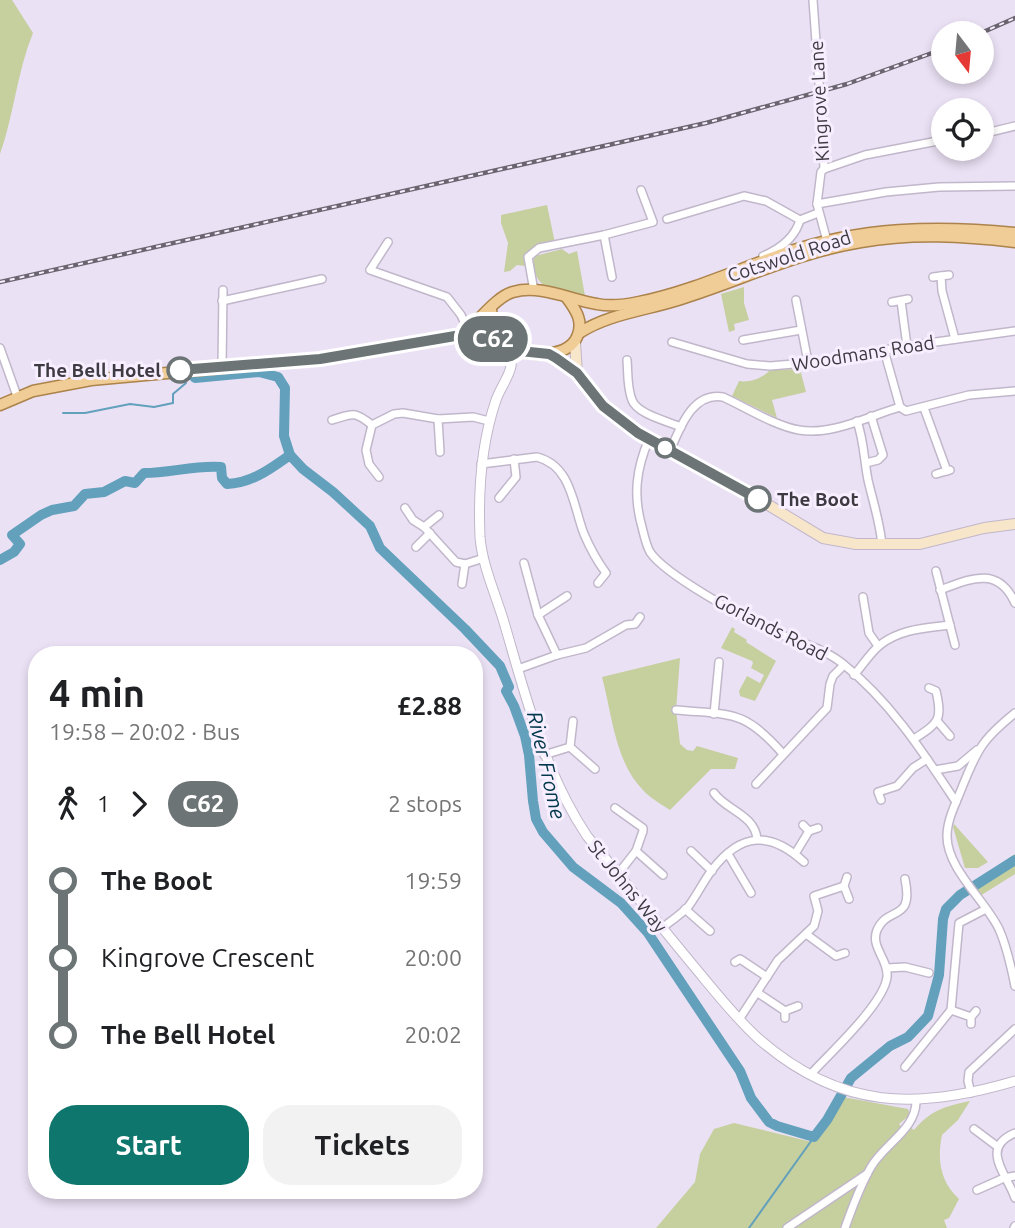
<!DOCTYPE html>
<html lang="en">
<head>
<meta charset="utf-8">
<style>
	:root { --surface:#fff; --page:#f2f2f2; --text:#202124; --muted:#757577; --accent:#0f766e }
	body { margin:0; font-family:Ubuntu,sans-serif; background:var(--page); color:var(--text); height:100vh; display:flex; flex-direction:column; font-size:26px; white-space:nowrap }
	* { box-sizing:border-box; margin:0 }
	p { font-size:23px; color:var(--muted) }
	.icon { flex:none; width:38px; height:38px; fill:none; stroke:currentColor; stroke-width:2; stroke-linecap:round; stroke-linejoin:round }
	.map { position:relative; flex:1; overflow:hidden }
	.panel { position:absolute; left:28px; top:646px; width:455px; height:553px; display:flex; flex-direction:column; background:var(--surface); border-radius:28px; box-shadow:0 4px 10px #0003 }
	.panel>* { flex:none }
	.badge { padding:0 14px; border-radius:23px; font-size:24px; line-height:46px }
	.needle { width:46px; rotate:164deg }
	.tools { position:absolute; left:931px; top:21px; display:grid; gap:14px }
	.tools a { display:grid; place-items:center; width:63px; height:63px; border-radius:50%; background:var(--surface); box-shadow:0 4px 10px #0003; font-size:35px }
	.map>.badge { position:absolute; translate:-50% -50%; box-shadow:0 0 0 4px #fff }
	.legs { display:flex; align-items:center; gap:10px; height:77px; padding:0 21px; font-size:23px }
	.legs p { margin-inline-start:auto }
	.summary { display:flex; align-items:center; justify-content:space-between; height:119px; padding:0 21px }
	h1 { font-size:38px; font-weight:600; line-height:52px }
	.action { display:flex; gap:14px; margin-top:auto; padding:14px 21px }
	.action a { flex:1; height:80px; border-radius:28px; background:var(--accent); color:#fff; font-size:28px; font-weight:600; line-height:80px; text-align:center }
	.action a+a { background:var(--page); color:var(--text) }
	ul { padding:0 21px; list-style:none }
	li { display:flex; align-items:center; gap:24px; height:77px; font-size:26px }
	li i { display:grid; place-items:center; width:10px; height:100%; margin:0 9px; background:currentColor }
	li i::after { content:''; width:18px; height:18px; margin:-9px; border:5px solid; border-radius:50%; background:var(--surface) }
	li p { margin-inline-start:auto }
	li:first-child i { background:linear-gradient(#0000 50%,currentColor 0) }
	li:last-child i { background:linear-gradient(currentColor 50%,#0000 0) }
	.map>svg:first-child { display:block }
	.green { fill:#c6cf9e }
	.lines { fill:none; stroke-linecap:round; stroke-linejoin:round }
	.stream { stroke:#62a0bc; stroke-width:2 }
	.river { stroke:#62a0bc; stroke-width:10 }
	.minor-casing { stroke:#c1b7ca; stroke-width:10 }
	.tertiary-casing { stroke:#c1b7ca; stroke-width:11 }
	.secondary-casing { stroke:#c1b7ca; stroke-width:12 }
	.primary-casing { stroke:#ab834b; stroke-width:13 }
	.minor { stroke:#fff; stroke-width:7 }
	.tertiary { stroke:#fff; stroke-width:9 }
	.secondary { stroke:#f8e6ca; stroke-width:10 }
	.primary { stroke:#f0cc96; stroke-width:10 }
	.rail-casing { stroke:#6b6570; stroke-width:4.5 }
	.rail { stroke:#f7efff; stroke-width:2; stroke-dasharray:5; stroke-linecap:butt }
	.minor-bridge-casing { stroke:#c1b7ca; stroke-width:10; stroke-linecap:butt }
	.minor-bridge { stroke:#fff; stroke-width:7 }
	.line-1-casing { stroke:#fff; stroke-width:16 }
	.line-1 { stroke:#6c7476; stroke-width:10 }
	.stop-1-dot { fill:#fff; stroke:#6c7476; stroke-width:3.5 }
	.labels { text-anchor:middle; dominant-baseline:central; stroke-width:6; stroke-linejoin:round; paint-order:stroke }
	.street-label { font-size:19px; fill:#3e3a42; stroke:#f7efff }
	.stop-label { font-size:19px; font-weight:bold; fill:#3e3a42; stroke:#f7efff; text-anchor:end }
	.water-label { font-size:21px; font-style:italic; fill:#00374b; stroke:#f7efff }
</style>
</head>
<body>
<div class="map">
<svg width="1015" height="1228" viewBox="0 0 1015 1228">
	<rect width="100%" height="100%" fill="#ebe1f5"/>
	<g class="green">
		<path d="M0,0H12L33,33C17,72 14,114 0,154Z"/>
		<path d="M547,205L555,243C539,246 525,246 525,266L517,265L510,271L504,272L508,243L501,223V215Z"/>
		<path d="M562,249L569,254L577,251L585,296C565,292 542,293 535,273C533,266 532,263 535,256Z"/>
		<polygon points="744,287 744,303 749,320 734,324 735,330 729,332 721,294"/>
		<path d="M800,369L806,392L772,400L777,418L732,396L739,381C750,383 763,378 770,370Z"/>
		<polygon points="732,627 735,629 734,632 747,640 746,642 776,661 755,701 740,696 739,691 747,676 760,683 764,675 751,668 753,663 752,661 721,648"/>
		<path d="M680,658L676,710L680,744L687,750L693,751L697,746L738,758L735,769H711L670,810C661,804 650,798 643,790C615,762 612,714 602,677Z"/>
		<polygon points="954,824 988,862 978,868 965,868 953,827"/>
		<polygon points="1015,854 1015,874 980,896 972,884"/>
		<path d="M843,1097L908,1109L910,1115L899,1124L905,1131L910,1127L914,1130C932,1109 944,1107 970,1101L958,1120L942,1135C937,1160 940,1181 959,1199L949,1218L944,1220L947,1228H656L695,1182L700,1154L714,1129L734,1123L812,1142L827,1125Z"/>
	</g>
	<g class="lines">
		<g class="stream">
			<polyline points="190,379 195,378"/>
			<polyline points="63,413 85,413 130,404 154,407 173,403 173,394 186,383"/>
			<polyline points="749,1228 814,1137"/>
		</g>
		<g class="river">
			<polyline points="195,378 259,372 278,377 285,388 284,436 290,455"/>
			<path d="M0,560L14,552L20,544L12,535L41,515L52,510L74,506L85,494L104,492L125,481L135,483L144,473C170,473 195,465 221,467L222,478L227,484C252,483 270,469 290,455L303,469L333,492L370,526L380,548L465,629L500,666L509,687L506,691L514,706L525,736L529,755L533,801L536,819L543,832L573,867L621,903L648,933L740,1071L751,1098L769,1122L777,1126L814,1137L827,1120L851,1078L890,1046L908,1037L928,1016L939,975L943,919L946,909L960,895L1015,860"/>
		</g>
		<defs>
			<g id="minor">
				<polyline points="813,0 817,56"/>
				<polyline points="822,122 824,169 821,172 817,204 827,241"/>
				<polyline points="982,134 1015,126"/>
				<polyline points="824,169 865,155 943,140"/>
				<polyline points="817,204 886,192 939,187 1015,186"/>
				<polyline points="667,219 744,196 766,201 800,220"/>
				<polyline points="604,235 612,277"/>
				<polyline points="388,242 370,270 447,297 461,315 469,332"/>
				<path d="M763,256C780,249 795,237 800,220L818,213"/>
				<polyline points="941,276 942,291 955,339"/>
				<polyline points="933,277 949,275"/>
				<polyline points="534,291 528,257 539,248 604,235 653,222 641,190"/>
				<polyline points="796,300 808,362"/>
				<polyline points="222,301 322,279"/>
				<polyline points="901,301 907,346"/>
				<polyline points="892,302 908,299"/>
				<polyline points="743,340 801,330"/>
				<polyline points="672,342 747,364 770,366 817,362 907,346 1015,331"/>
				<polyline points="0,348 17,396"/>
				<polyline points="884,350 900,407 906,411 969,395 1015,391"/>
				<path d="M627,360C628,372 627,388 632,400C637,414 667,421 681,427"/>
				<polyline points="222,367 223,290"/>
				<polyline points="924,408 947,471"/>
				<polyline points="438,419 440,452"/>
				<path d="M332,420C353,414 353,410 372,425"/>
				<path d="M857,421C864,441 864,460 868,480C873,502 880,522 882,545"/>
				<path d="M649,439C636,469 633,496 642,527C644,535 646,545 650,552C665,575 743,617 770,630C794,641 820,646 842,663C890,701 923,752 956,802"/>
				<path d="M670,451C680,428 692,392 723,397C745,407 775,426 799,430C831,436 869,416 900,407"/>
				<polyline points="866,463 878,460 883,455 871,416"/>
				<path d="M481,464L537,457C572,466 573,506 584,534C590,548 597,561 606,573L598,583"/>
				<polyline points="936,474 950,470"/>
				<polyline points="379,477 369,464 366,450 372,425 394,414 403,413 438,419 473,417 489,421"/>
				<polyline points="499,498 516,477 514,459"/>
				<polyline points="405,508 413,520 424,527 456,562 465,564 484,558"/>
				<polyline points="424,527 439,515"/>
				<polyline points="416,547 430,533"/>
				<polyline points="524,563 538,615 557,655"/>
				<polyline points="936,571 955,645"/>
				<polyline points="462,584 465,564"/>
				<path d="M940,590C970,579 998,565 1015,603"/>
				<polyline points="863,597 869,633 878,646"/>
				<polyline points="538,615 567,596"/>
				<polyline points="518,669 557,655 586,648 626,625 635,624 640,617"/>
				<path d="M854,675C863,665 870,653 880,645C900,629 925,628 950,625"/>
				<path d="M676,710C731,715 744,709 783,754"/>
				<path d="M1015,713C983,739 978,748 963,785C957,801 947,819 947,836C947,869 985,900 999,929C1007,947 1011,966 1015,986"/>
				<polyline points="714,714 719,662"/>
				<polyline points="938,722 950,736"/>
				<path d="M914,739C938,723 943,721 936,691L929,688"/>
				<polyline points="570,747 595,769"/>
				<polyline points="544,755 570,747 573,721"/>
				<polyline points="935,770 958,766 977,750"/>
				<polyline points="756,784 827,708 830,684 833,676 844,665"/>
				<path d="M714,793C726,810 755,815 757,839"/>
				<polyline points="881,800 878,792 897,786 913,768 927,759"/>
				<polyline points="615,808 643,828 643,831 636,851 618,874"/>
				<polyline points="803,825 809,831 818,828"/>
				<polyline points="636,851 663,875"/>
				<polyline points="691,851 712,871"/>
				<polyline points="728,854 751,893"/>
				<polyline points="795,854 809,831"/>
				<polyline points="847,877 844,886 849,899"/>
				<polyline points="685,909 710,931"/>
				<path d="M662,928C671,921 680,915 688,907C697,895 703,882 712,870C741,832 770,831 804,862"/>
				<polyline points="806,934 836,956 845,953"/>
				<polyline points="735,962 740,959 767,977"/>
				<polyline points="887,968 905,967 929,973"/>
				<polyline points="758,993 785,1011"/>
				<polyline points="951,1010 971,1017"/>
				<polyline points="740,1018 778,960 814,926 818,911 814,896 844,886"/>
				<polyline points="785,1018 785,1011 798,1006"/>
				<polyline points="971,1024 971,1017 976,1011"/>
				<polyline points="905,1067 951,1010 959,923 986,909"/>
				<path d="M810,1075C829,1054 884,1004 887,977C889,960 870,947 877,930C888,905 914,923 905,879"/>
				<polyline points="971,1093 968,1081 969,1072 1015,1029"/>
				<polyline points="974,1129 998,1147"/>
				<path d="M1015,1133C979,1148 1007,1174 1015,1198"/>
				<polyline points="977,1190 1004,1178 1015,1176"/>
				<polyline points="787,1228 867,1174"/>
				<path d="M845,1228C852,1208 860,1186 871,1167C884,1144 917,1129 916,1100"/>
				<polyline points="1014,1228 1015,1226"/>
			</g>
			<path id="tertiary" d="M507,347C519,368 503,380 496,400C481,444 478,491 480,537C482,564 495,593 503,619C525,693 543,770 587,836C622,879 657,921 692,964C713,989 736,1019 760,1040C841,1110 917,1110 1015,1081"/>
			<g id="secondary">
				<polyline points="575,342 577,373"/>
				<polyline points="549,354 569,366 603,406 638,433 732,483 823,538 856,544 920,544 984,528 1015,524"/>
			</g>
			<g id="primary">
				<polyline points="491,309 493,330 498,341"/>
				<path d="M579,333C610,313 649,310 684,298C743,279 800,252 861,242C913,233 963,236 1015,242"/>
				<path d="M461,335C477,324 495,297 513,292C540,284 571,300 597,304C611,307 625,305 639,302C689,292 736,270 785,253C860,227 936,225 1015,233"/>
				<path d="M0,405L33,391L91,380L320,359L461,335C470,335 479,335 488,337C498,340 507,347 518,350C535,356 568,357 577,337C584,322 576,310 567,298"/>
			</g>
		</defs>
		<use href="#minor" class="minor-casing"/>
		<use href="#tertiary" class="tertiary-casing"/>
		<use href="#secondary" class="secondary-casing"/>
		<use href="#primary" class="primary-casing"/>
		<use href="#minor" class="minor"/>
		<use href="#tertiary" class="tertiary"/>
		<use href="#secondary" class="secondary"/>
		<use href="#primary" class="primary"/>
		<defs>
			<g id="rail">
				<polyline points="981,33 1015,18"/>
				<polyline points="0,282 706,123 847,84 943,49"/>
			</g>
		</defs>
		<use href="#rail" class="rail-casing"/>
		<use href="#rail" class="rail"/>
		<defs>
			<polyline id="minor-bridge" points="817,56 822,122"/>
		</defs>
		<use href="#minor-bridge" class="minor-bridge-casing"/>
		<use href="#minor-bridge" class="minor-bridge"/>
	</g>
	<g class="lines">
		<defs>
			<polyline id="line-1" points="180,370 320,359 461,335 489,337 520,351 549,354 556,358 577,373 603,406 638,433 758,499"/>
		</defs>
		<use href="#line-1" class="line-1-casing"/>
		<use href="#line-1" class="line-1"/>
	</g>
	<g class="stop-1-dot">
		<circle cx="180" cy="370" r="12"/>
		<circle cx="665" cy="448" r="9"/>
		<circle cx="758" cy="499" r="12"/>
	</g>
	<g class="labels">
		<g class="street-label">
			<text transform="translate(819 101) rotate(-93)">Kingrove Lane</text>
			<text transform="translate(789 256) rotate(-18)">Cotswold Road</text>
			<text transform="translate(863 353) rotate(-9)">Woodmans Road</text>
			<text transform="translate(771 627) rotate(27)">Gorlands Road</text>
			<text transform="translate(628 886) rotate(51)">St Johns Way</text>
		</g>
		<g class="stop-label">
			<text x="161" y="370">The Bell Hotel</text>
			<text x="777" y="499" text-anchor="start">The Boot</text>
		</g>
		<g class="water-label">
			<text transform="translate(547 765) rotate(77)">River Frome</text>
		</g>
	</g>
</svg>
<div class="tools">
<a><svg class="needle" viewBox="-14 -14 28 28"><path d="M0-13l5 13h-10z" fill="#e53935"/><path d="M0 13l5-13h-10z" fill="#757577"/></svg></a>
<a><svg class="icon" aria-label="locate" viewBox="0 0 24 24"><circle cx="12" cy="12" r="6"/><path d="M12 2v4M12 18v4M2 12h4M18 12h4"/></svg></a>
</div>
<b class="badge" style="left:493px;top:339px;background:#6c7476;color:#fff">C62</b>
<section class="panel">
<div class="summary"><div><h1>4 min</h1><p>19:58 – 20:02 · Bus</p></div><b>£2.88</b></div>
<div class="legs"><svg class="icon" aria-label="walk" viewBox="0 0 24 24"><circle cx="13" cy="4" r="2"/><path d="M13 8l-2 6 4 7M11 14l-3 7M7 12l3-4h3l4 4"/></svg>1<svg class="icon" aria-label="forward" viewBox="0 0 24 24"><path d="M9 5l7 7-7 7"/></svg><b class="badge" style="background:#6c7476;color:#fff">C62</b><p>2 stops</p></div>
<ul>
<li><i style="color:#6c7476"></i><b>The Boot</b><p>19:59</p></li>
<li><i style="color:#6c7476"></i><span>Kingrove Crescent</span><p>20:00</p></li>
<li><i style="color:#6c7476"></i><b>The Bell Hotel</b><p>20:02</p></li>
</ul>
<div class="action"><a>Start</a><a>Tickets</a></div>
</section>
</div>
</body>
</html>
